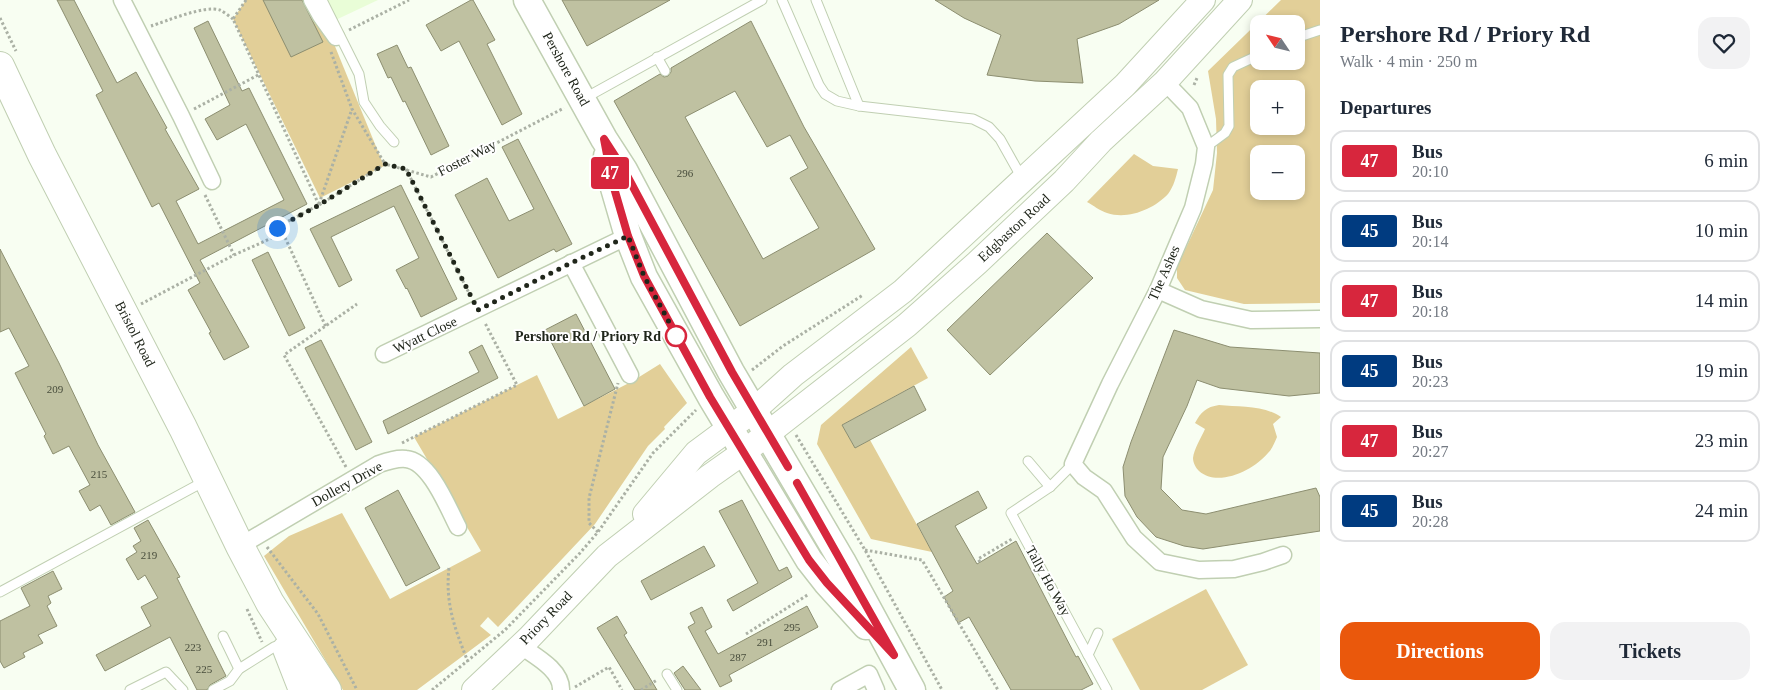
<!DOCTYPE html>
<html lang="en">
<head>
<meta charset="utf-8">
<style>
	:root { --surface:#fff; --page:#f2f2f3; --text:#1f2937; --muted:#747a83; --line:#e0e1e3; --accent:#ea580c }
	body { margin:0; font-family:Georgia,serif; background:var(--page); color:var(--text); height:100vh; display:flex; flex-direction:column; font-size:19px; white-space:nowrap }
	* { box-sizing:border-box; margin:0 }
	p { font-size:16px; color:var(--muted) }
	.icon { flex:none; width:28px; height:28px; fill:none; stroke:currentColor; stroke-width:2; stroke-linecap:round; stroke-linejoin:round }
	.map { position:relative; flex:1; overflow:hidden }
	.sheet { display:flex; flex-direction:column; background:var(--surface); width:450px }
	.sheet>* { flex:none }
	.badge { padding:0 10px; border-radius:4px; font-size:18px; line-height:32px }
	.needle { width:32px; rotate:305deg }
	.controls { position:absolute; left:1250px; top:15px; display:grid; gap:10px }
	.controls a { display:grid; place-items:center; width:55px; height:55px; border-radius:10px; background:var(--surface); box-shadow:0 2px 8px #0003; font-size:25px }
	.you { position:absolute; width:25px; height:25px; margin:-12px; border:4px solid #fff; border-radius:50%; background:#1a73e8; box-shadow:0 0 0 8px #1a73e833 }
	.map>.badge { position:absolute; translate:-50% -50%; box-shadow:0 0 0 2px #fff }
	h2 { padding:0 20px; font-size:19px; line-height:45px }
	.round { display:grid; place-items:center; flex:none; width:52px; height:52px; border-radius:15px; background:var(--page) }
	.headline { display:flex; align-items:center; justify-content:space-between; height:85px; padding:0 20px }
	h1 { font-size:24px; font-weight:700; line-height:38px }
	.primary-button { display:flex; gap:10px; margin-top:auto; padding:10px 20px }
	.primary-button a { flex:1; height:58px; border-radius:15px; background:var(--accent); color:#fff; font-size:20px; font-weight:700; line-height:58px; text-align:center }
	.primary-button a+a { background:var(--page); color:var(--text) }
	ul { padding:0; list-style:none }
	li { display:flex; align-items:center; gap:15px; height:62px; margin:0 10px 8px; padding:0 10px; border:2px solid var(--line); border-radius:15px }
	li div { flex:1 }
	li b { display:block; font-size:19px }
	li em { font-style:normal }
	li .badge { min-width:55px; font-weight:700; text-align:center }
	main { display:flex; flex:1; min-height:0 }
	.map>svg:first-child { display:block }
	.built { fill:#e9fdd7 }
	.green { fill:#e2cf98; fill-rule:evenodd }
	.building { fill:#bfc1a1; stroke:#8c8e70; fill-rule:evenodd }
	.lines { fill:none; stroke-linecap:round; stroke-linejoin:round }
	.lane-casing { stroke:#c0cfb2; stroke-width:11 }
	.street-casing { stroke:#c0cfb2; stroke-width:19 }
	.secondary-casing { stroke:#c0cfb2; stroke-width:26 }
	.primary-casing { stroke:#c0cfb2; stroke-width:29 }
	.highway-casing { stroke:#c0cfb2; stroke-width:30 }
	.path { stroke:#abb1a5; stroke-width:3; stroke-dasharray:2.5 2.5; stroke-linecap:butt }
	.lane { stroke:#fff; stroke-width:9 }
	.street { stroke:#fff; stroke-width:16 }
	.secondary { stroke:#fff; stroke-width:24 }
	.primary { stroke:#fff; stroke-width:26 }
	.highway { stroke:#fff; stroke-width:28 }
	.line-casing { stroke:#fff; stroke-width:11 }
	.line { stroke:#d7263d; stroke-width:8 }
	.walk { stroke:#20261b; stroke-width:5; stroke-dasharray:0 9 }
	.stop-dot { fill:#fff; stroke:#d7263d; stroke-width:2.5 }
	.labels { text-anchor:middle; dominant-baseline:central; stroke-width:4; stroke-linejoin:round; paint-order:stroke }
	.number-label { font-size:11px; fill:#484d3c }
	.street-label { font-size:14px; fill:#20261b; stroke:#fff }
	.stop-label { font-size:14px; font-weight:bold; fill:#20261b; stroke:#fff; text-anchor:end }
</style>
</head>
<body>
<main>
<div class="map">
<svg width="1320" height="690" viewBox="0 0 1320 690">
	<rect width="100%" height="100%" fill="#f8fef2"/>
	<polygon class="built" points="312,0 378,0 325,25"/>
	<g class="green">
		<polygon points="246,0 312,0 332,39 384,166 320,198 233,19"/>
		<path d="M1281,0H1320V303L1244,304L1185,290L1177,278V267L1213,190L1217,153L1216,119L1208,71ZM1259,24H1296V61H1259ZM1259,89H1296V126H1259ZM1259,154H1296V191H1259Z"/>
		<path d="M1134,154L1153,166L1178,169C1176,177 1174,186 1168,194C1154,209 1128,220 1107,213C1100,211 1093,205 1087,202Z"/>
		<polygon points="911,347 928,378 842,425 855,448 870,440 932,552 871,539 817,444 821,425"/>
		<polygon points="660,364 687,403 664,427 665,429 648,446 595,524 498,627 488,617 480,626 491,635 417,690 343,690 264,556 289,536 342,513 390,599 481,551 414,437 537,375 558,419 631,382"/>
		<path d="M1219,405C1239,407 1264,405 1281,417L1273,424L1277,437C1275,442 1272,449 1268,453C1254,470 1218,488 1199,471C1196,468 1193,463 1193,458C1194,449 1201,438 1205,429L1195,423C1201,412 1206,407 1219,405Z"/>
		<polygon points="1206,589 1248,665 1202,690 1140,690 1112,639"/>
	</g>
	<g class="building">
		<polygon points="57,0 74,0 117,83 136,72 167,128 165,129 199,189 176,201 198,244 284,200 246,124 217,140 205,119 230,105 194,28 208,21 242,91 249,88 307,204 200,260 249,347 224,360 209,333 211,332 188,290 200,283 159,203 152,207 96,95 103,91"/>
		<polygon points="263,0 302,0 323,42 291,57"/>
		<polygon points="471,0 473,0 495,40 487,44 522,114 502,125 459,41 441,51 426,25"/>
		<polygon points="562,0 670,0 587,46"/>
		<polygon points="935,0 1159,0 1119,24 1077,39 1083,83 1035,81 987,75 1001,35 964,18"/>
		<path d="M751,21L804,127L875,249L740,326L614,101L660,74L664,77L668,76L671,72V68ZM735,91L767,147L790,135L808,168L790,178L819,228L763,259L685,117Z"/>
		<polygon points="397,45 408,68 411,67 449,146 431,155 405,101 403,102 391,77 388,78 377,54"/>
		<polygon points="518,139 572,244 556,252 554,249 498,278 455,195 487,178 509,221 534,209 502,147"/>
		<polygon points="401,185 457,299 421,317 407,288 406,289 396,270 419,258 394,206 331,237 352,280 339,287 310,229"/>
		<polygon points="1047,233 1093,278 990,375 947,330"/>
		<polygon points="0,249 59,363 98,445 135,512 111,525 100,505 90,511 79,491 90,485 69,446 53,454 44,436 46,434 15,373 29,366 9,328 0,332"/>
		<polygon points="268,252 305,328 289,336 252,260"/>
		<polygon points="576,314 615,389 584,406 545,330"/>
		<polygon points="1174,330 1230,347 1320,353 1320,393 1289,396 1220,388 1197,380 1187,406 1163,457 1161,489 1182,510 1206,514 1316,488 1320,497 1320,531 1203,549 1184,546 1156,537 1137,517 1125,496 1123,467 1131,442"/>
		<polygon points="321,340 372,442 356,450 305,348"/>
		<polygon points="482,345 498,378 388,434 383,421 479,372 469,352"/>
		<polygon points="914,386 926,410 855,448 842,425"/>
		<polygon points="398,490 440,568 406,586 365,508"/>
		<polygon points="978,491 987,508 955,526 977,564 1016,541 1076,657 1078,656 1093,684 1081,690 1011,690 969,617 958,623 944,597 953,591 917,524"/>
		<polygon points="742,500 779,571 787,567 792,577 733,611 727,600 758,583 719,511"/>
		<polygon points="148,520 180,577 177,578 226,676 210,685 207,690 197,690 170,637 105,671 96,655 151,626 141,607 158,598 145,575 138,580 126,559 137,552 133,546 141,541 134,528"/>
		<polygon points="704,546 715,566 651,600 641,581"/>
		<polygon points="53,571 62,589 48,596 51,603 47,606 57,626 38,635 43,643 23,653 25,657 4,668 0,661 0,621 30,606 21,588"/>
		<polygon points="807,606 818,627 729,675 732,681 720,687 688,627 695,623 690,613 702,607 712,627 705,631 718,654"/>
		<polygon points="617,616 627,633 624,635 657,690 635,690 597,628"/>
		<polygon points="683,666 701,690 685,690 674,673"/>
	</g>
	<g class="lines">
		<defs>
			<g id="lane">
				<polyline points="322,0 359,74 364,102 380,126 394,142"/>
				<polyline points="782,0 819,85 825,94 837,101 859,106 973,119 989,127 1000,139 1023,180"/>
				<polyline points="816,0 859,106"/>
				<polyline points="1296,38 1320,30"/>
				<polyline points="657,57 665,71"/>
				<polyline points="585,98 762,0"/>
				<polyline points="1206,147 1225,133 1229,126 1228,75 1233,67 1259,55"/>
				<polyline points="1028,461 1050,487"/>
				<polyline points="1073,464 1050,487 1011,513 1107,690"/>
				<polyline points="0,592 205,481"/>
				<polyline points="223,636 239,669"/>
				<polyline points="1088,655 1098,633"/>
				<polyline points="667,674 677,690"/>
				<polyline points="130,690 166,672 183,690"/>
				<polyline points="213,690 230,681 239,669 274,647 282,644"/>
			</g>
			<g id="street">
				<polyline points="122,0 181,116 212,181"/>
				<polyline points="312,0 321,16 336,37"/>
				<polyline points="1165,82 1190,108 1206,147 1204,164 1193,208 1158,290 1110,384 1073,464 1084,477 1104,491 1134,538 1160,562 1199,570 1234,569 1263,562 1283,555"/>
				<polyline points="571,263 630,375"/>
				<polyline points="1158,290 1201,309 1251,320 1320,319"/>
				<polyline points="384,354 628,236"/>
				<path d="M240,546L379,464C388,461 397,458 406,459C430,461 448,508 458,527"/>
				<path d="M521,646C535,656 562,670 561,690"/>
				<polyline points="840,690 869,674 876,690"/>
			</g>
			<g id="secondary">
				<polyline points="645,514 696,453 754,410 793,375 903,291 1125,85 1203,0"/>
				<polyline points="474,690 529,638 607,556 710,476 744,452 907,325 977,263 1064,181 1101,141 1165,82 1240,0"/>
			</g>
			<g id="primary">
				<polyline points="527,0 604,139 624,170 731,372 842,561 912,690"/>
				<polyline points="607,156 612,181 628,236 644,277 711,397 809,560 827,583 866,626"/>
			</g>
			<g id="highway">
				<polyline points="0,66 42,155 183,428 240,546 270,603 327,690"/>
				<polyline points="287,649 303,690"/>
			</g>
		</defs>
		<use href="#lane" class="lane-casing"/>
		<use href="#street" class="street-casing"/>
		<use href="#secondary" class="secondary-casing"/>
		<use href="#primary" class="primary-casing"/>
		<use href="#highway" class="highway-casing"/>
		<g class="path">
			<polyline points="246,0 233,19 319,205"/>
			<polyline points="0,18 16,51"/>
			<path d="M151,26C167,21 204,5 220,10C224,12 229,16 233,19"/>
			<polyline points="349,30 409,0"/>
			<polyline points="331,52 352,109 385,164"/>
			<polyline points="1194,85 1197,78"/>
			<polyline points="194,109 260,74"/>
			<polyline points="406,169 470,295"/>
			<polyline points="205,195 234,255"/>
			<polyline points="319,204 352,109"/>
			<polyline points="283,233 326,327"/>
			<polyline points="141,304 234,255 283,233 277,227 319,205 385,164 431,177 564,108"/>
			<polyline points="752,370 783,346 863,295"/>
			<polyline points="796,435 865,550 942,690"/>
			<polyline points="402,443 517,385 485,323"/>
			<polyline points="346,467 284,355 357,304"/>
			<polyline points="598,532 589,523 589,498 618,383"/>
			<polyline points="267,547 318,614 357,690"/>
			<polyline points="865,550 922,560 998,690"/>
			<polyline points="980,562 978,559 1012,539"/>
			<path d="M449,568C445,604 455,629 468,662"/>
			<polyline points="247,609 262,642"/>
			<polyline points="746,634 809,594"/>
			<polyline points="575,687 609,667 622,690"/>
			<polyline points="432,690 505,630 580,553 598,532 653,453 696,410"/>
			<polyline points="641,690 657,680"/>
		</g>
		<use href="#lane" class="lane"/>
		<use href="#street" class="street"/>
		<use href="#secondary" class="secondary"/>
		<use href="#primary" class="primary"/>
		<use href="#highway" class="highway"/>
	</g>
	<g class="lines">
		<defs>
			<polyline id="line" points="788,467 732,372 624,170 604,139 612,181 628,236 644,276 710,397 809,560 827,583 894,655 797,483"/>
		</defs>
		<use href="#line" class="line-casing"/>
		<use href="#line" class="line"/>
		<polyline class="walk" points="277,228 319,205 385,164 406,169 478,310 571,263 628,236 644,276 680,342 676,336"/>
	</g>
	<circle class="stop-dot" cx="676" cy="336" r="10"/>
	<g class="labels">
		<g class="number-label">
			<text x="685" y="173">296</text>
			<text x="55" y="389">209</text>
			<text x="99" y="474">215</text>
			<text x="149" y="555">219</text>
			<text x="792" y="627">295</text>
			<text x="765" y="642">291</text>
			<text x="193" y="647">223</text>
			<text x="738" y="657">287</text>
			<text x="204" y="669">225</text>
		</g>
		<g class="street-label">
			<text transform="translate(566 69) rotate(61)">Pershore Road</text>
			<text transform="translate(467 158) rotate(-27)">Foster Way</text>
			<text transform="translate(1014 228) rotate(-43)">Edgbaston Road</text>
			<text transform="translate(1164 273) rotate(-66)">The Ashes</text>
			<text transform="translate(135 334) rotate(63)">Bristol Road</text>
			<text transform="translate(425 335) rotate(-25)">Wyatt Close</text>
			<text transform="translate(347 484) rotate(-29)">Dollery Drive</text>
			<text transform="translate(1048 581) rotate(61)">Tally Ho Way</text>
			<text transform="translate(546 618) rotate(-46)">Priory Road</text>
		</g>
		<g class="stop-label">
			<text x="661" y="336">Pershore Rd / Priory Rd</text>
		</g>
	</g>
</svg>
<div class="controls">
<a><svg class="needle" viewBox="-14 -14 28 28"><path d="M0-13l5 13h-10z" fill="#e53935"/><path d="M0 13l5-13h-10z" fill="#747a83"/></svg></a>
<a>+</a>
<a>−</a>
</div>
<div class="you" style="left:277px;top:228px"></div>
<b class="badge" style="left:610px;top:173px;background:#d7263d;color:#fff">47</b>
</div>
<section class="sheet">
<div class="headline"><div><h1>Pershore Rd / Priory Rd</h1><p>Walk · 4 min · 250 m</p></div><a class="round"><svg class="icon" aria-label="heart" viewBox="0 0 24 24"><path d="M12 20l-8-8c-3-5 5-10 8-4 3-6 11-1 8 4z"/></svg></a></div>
<h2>Departures</h2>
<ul>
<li><span class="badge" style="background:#d7263d;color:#fff">47</span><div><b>Bus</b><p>20:10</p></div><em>6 min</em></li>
<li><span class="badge" style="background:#003b80;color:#fff">45</span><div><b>Bus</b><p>20:14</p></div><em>10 min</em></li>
<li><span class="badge" style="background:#d7263d;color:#fff">47</span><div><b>Bus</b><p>20:18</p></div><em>14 min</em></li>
<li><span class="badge" style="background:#003b80;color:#fff">45</span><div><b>Bus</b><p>20:23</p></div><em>19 min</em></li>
<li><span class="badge" style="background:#d7263d;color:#fff">47</span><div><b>Bus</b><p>20:27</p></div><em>23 min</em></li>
<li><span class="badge" style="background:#003b80;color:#fff">45</span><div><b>Bus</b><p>20:28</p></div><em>24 min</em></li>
</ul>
<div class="primary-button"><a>Directions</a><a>Tickets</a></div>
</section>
</main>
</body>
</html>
